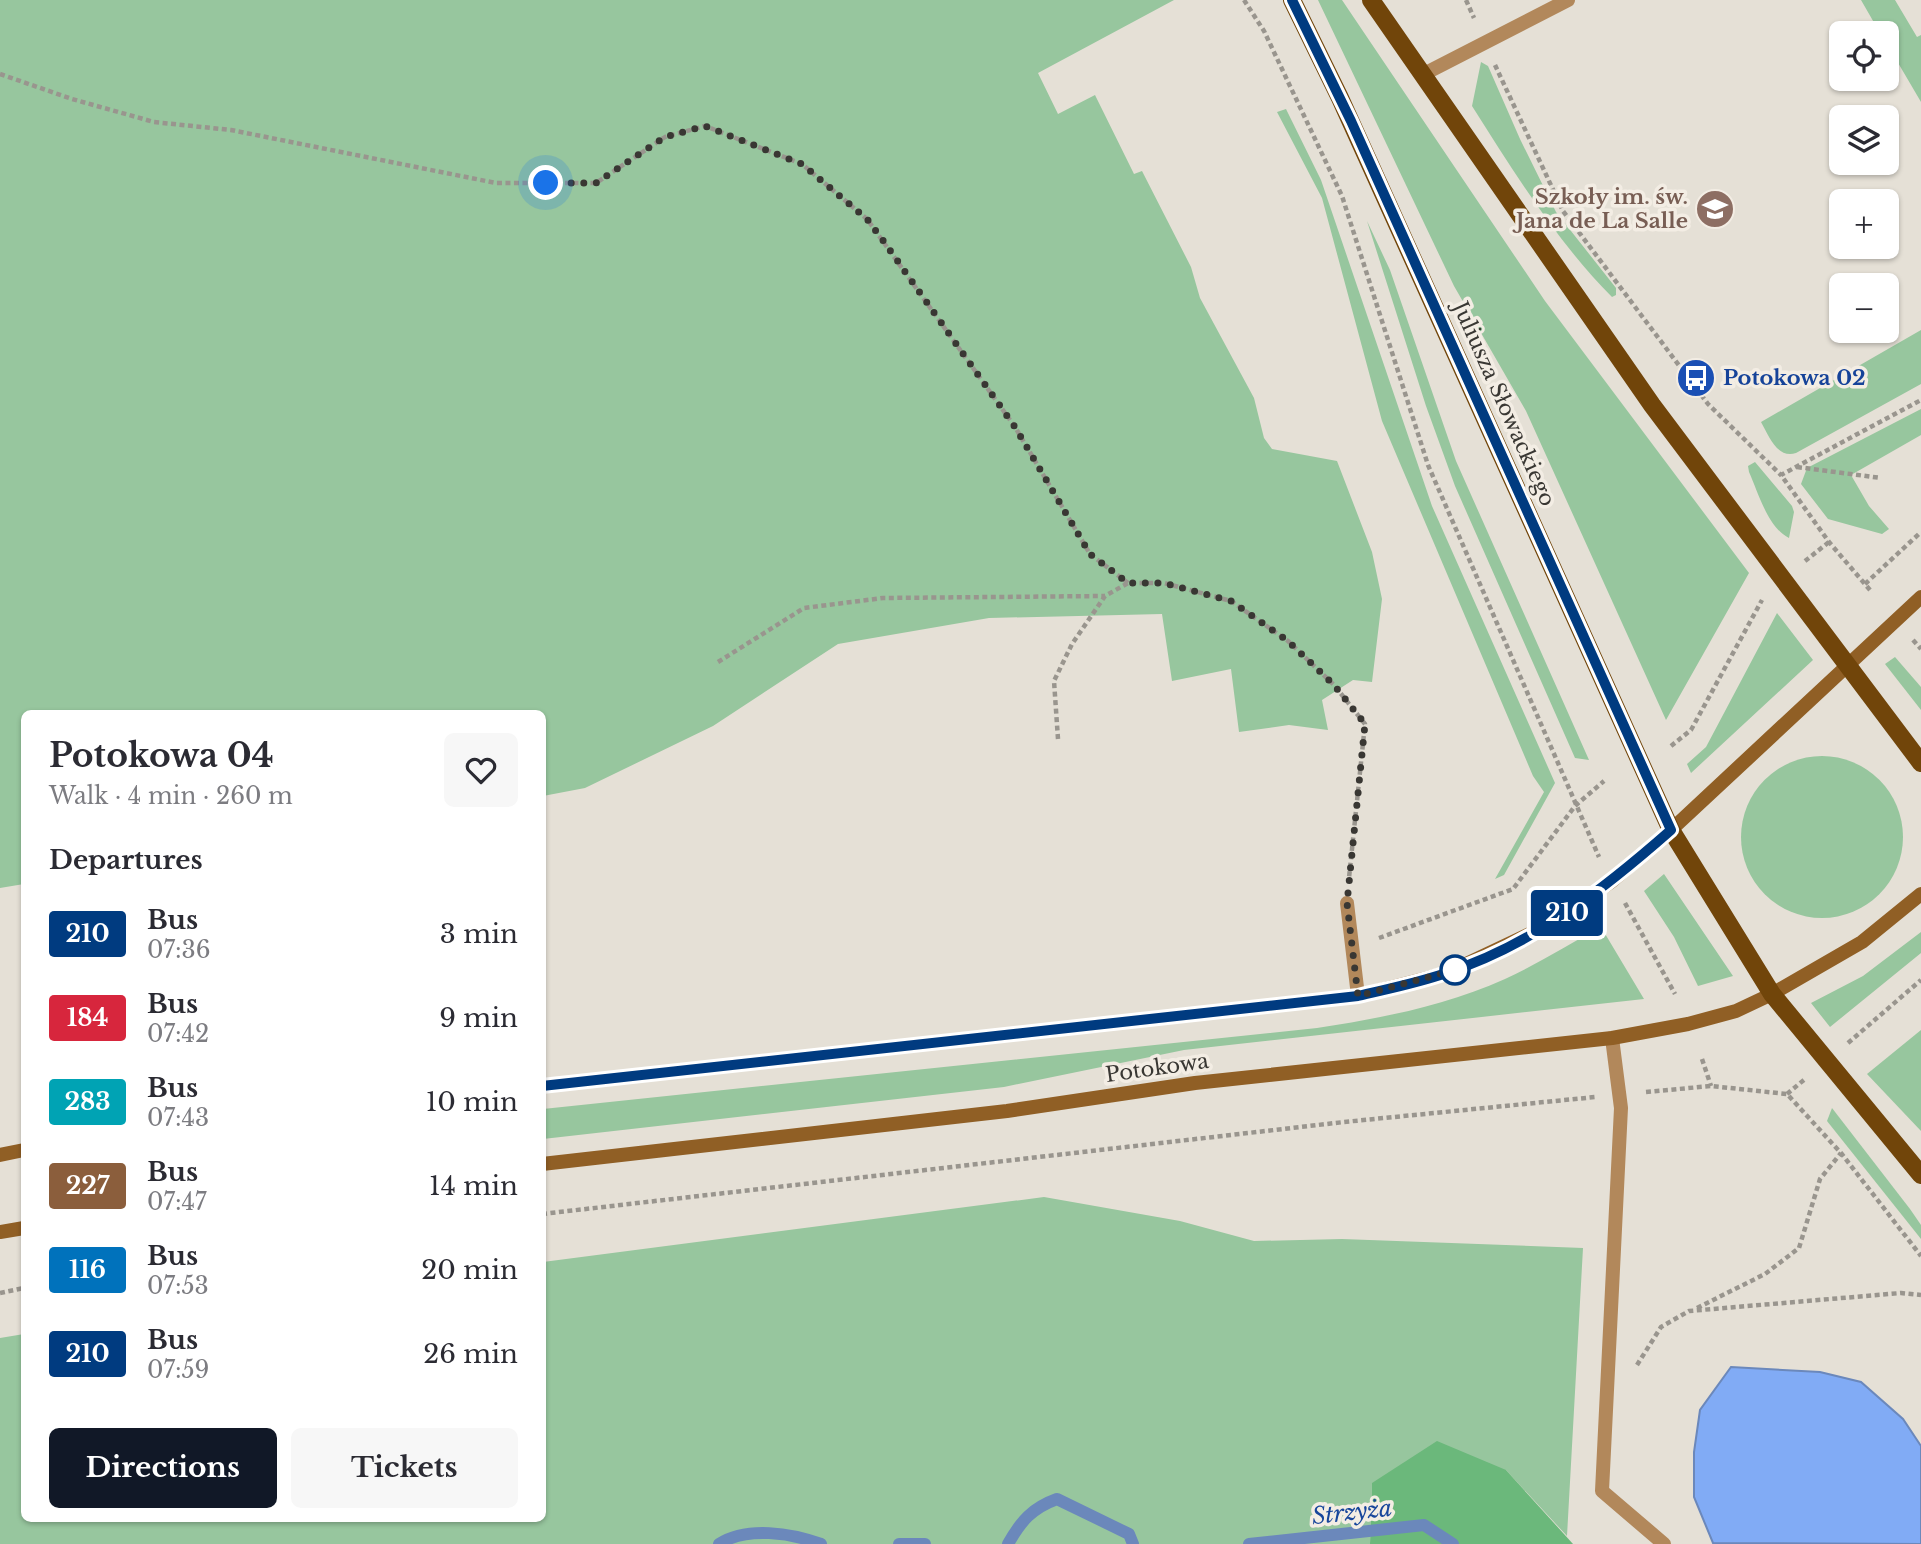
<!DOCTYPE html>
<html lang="en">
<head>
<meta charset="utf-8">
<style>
	:root { --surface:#fff; --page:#f7f7f7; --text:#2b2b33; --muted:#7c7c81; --accent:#111827 }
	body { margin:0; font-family:"Libre Baskerville",serif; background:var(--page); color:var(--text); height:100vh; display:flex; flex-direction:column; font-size:26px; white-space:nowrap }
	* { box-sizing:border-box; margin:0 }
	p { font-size:23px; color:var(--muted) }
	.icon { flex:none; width:38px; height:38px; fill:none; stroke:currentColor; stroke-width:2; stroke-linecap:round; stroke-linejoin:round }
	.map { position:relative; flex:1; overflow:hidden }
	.side { position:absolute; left:21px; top:710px; width:525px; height:812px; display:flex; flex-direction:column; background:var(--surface); border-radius:10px; box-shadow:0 2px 5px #0004 }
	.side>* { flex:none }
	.badge { padding:0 14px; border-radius:5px; font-size:24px; line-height:46px }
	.controls { position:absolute; left:1829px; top:21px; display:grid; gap:14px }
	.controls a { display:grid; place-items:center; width:70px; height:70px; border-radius:10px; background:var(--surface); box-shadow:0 2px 5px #0004; font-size:35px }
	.you { position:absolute; width:35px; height:35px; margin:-18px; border:5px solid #fff; border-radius:50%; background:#1a73e8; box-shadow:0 0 0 10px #1a73e833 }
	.map>.badge { position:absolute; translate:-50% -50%; box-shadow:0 0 0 4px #fff }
	h2 { padding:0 28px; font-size:26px; line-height:63px }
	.round { display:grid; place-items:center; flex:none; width:74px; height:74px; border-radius:10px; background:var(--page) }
	.overview { display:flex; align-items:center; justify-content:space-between; height:119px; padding:0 28px }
	h1 { font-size:33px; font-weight:700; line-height:52px }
	.action { display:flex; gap:14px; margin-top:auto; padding:14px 28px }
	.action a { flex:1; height:80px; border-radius:10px; background:var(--accent); color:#fff; font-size:28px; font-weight:700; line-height:80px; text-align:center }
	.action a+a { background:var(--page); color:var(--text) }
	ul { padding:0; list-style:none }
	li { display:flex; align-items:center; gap:21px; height:84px; padding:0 28px }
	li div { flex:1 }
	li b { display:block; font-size:26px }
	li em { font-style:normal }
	li .badge { min-width:77px; font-weight:700; text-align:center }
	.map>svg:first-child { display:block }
	.green { fill:#97c69e }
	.forest { fill:#6bb87b }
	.water { fill:#81abf5; stroke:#6b88bb; stroke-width:2 }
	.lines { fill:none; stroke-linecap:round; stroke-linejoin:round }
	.stream { stroke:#6b88bb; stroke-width:12 }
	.path { stroke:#99958e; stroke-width:4.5; stroke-dasharray:5 3.5; stroke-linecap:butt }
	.lane { stroke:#b2885b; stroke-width:14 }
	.secondary { stroke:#905f25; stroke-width:14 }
	.primary { stroke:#71450a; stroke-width:18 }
	.line-casing { stroke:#fff; stroke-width:16 }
	.line { stroke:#003b80; stroke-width:10 }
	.walk { stroke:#393733; stroke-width:7; stroke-dasharray:0 12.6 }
	.stop-dot { fill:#fff; stroke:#003b80; stroke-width:3.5 }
	.labels { text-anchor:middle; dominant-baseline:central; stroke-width:7; stroke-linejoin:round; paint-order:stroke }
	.education-label { font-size:21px; font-weight:bold; fill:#785e54; stroke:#f3ede4; text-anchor:end }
	.transit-label { font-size:21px; font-weight:bold; fill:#164399; stroke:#f3ede4; text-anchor:start }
	.street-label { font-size:21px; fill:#393733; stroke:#f3ede4 }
	.water-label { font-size:23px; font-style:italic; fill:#17469b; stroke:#f3ede4 }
</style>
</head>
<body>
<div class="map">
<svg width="1921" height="1544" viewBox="0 0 1921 1544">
	<rect width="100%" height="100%" fill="#e5e0d6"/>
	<g class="green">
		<polygon points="0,0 1174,0 1038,73 1058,114 1095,95 1134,174 1142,171 1191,267 1200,298 1254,398 1264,438 1272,449 1337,461 1372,552 1382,599 1372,682 1353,680 1322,700 1328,730 1289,725 1239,732 1231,669 1172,681 1162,614 989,618 838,644 713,726 585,788 543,796 542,714 24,714 24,884 0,888"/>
		<polygon points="1318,0 1342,0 1545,301 1749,573 1666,720 1526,411 1454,286"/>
		<polygon points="1861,0 1895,0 1917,37 1921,35 1921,102 1887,44 1886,33 1880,33"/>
		<path d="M1481,62L1488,66L1520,139L1556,212L1616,288V295L1612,297C1558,243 1513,171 1472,106Z"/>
		<polygon points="1286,109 1321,180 1432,506 1555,783 1504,875 1495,879 1544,792 1533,776 1382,421 1322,198 1277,112"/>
		<polygon points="1367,221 1390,270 1456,461 1589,760 1575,758 1455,486 1426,406"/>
		<path d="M1921,330V384L1796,453C1777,459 1769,436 1761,422Z"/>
		<polygon points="1921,409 1921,435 1851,475 1869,506 1889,529 1882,534 1828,519 1801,484 1807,468"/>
		<path d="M1755,462L1792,506L1794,512L1789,538C1768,528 1758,492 1749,472L1748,466Z"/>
		<polygon points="1777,613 1813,660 1691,773 1687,764 1706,747"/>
		<polygon points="1895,657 1921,687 1921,710 1885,664"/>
		<circle cx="1822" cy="837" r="81"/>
		<polygon points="1664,874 1733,976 1698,986 1674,937 1644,891"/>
		<path d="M1601,927L1644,999L1184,1050L1004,1087L543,1139V1109L1317,1028C1382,1018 1445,1006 1505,979C1538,964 1569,944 1601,927Z"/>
		<polygon points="1921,932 1921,953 1830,1027 1811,1003 1863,976"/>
		<polygon points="1921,1030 1921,1131 1867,1074"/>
		<polygon points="1832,1108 1910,1209 1921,1225 1921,1239 1827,1121"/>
		<polygon points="1044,1197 1180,1221 1254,1241 1342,1239 1583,1248 1567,1536 1506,1470 1372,1483 1370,1544 0,1544 0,1338 24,1334 24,1519 542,1519 543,1262"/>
	</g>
	<polygon class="forest" points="1437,1441 1506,1470 1573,1544 1370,1544 1372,1483"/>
	<polygon class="water" points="1731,1367 1820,1372 1861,1382 1903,1419 1921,1446 1921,1544 1713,1543 1694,1497 1694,1452 1700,1410"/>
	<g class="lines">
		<g class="stream">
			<path d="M719,1544C747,1526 791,1533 821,1544"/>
			<polyline points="899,1544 925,1544"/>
			<path d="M1008,1544C1021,1521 1032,1508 1057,1499L1129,1534L1133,1544"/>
			<polyline points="1249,1544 1424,1525 1453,1544"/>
		</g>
		<g class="path">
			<polyline points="1244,0 1264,31 1342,196 1428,465 1599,857"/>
			<polyline points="1466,0 1474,18"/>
			<polyline points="1495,65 1563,211 1708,404 1781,475"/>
			<polyline points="0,74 72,99 154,122 231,130 496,183 596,183 665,137 705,126 802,164 867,219 1015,427 1090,554 1128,583"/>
			<polyline points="1797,467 1881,478"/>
			<polyline points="1805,561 1829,542"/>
			<polyline points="1865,584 1921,532"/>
			<polyline points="1870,590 1829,542 1781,475 1921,400"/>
			<polyline points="1913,640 1921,649"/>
			<polyline points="718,662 804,608 883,598 1105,596"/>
			<polyline points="1058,739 1054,681 1072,644 1105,596 1128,583 1164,583 1231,601 1288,641 1334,685 1365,724 1349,878"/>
			<polyline points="1671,746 1691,730 1762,600"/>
			<polyline points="1625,903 1675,994"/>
			<polyline points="1379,938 1513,889 1575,806 1604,781"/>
			<polyline points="1848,1043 1921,980"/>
			<polyline points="1702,1059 1711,1086"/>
			<polyline points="1646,1092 1711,1086 1787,1094 1841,1153 1921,1256"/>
			<polyline points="1787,1094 1805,1079"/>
			<polyline points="542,1214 1344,1122 1595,1097"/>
			<polyline points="0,1293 24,1288"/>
			<polyline points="1697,1308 1765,1274 1799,1248 1820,1179 1841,1153"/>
			<polyline points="1637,1365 1661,1327 1689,1311 1901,1293 1921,1295"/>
		</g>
		<g class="lane">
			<polyline points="1422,75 1568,0"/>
			<polyline points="1347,903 1358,996"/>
			<polyline points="1612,1038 1621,1108 1602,1491 1664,1544"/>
		</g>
		<g class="secondary">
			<polyline points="542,1086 1358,996 1447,973 1549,925 1612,881 1671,830 1921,597"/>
			<polyline points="0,1155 24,1150"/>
			<polyline points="542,1164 1007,1111 1195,1083 1612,1038 1688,1024 1736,1011 1772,994 1862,942 1921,894"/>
			<polyline points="0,1232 24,1228"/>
		</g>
		<g class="primary">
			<polyline points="1292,0 1340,98 1671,830 1772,994 1921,1175"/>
			<polyline points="1371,0 1652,405 1921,763"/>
		</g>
	</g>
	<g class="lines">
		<defs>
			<path id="line" d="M542,1086L1358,996C1387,989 1418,983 1446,973C1533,945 1604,889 1671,830L1351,121L1292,0"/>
		</defs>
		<use href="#line" class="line-casing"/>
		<use href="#line" class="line"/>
		<polyline class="walk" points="546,183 596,183 665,137 705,126 802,164 867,219 882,239 1015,427 1090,554 1128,583 1164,583 1231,601 1288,641 1334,685 1365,724 1347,903 1358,996 1455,970"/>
	</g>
	<defs>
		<symbol id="school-disc" viewBox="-11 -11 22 22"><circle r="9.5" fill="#8d6e63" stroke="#f3ede4"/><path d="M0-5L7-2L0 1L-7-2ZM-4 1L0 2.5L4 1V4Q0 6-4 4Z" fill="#fff"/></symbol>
		<symbol id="bus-disc" viewBox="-11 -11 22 22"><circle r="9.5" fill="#1a4fb4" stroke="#f3ede4"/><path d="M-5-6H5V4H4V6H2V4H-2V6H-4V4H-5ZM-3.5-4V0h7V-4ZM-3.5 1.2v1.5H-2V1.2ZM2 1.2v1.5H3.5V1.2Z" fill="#fff"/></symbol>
	</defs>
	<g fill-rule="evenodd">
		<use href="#school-disc" x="1693" y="187" width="44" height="44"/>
		<use href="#bus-disc" x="1674" y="356" width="44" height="44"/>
	</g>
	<circle class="stop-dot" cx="1455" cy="970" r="14"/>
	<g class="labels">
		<g class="education-label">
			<text x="1688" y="197">Szkoły im. św.<tspan x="1688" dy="24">Jana de La Salle</tspan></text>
		</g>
		<g class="transit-label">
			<text x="1723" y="378">Potokowa 02</text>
		</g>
		<g class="street-label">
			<text transform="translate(1504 404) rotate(66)">Juliusza Słowackiego</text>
			<text transform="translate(1157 1068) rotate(-8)">Potokowa</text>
		</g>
		<g class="water-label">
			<text transform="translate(1352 1512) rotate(-6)">Strzyża</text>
		</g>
	</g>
</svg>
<div class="controls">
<a><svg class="icon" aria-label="locate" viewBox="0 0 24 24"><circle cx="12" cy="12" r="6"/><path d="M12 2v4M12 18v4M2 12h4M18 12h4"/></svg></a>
<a><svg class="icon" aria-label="layers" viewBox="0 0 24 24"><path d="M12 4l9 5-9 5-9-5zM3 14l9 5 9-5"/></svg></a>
<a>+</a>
<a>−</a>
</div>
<div class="you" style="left:546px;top:183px"></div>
<b class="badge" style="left:1567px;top:913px;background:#003b80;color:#fff">210</b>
<section class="side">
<div class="overview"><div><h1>Potokowa 04</h1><p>Walk · 4 min · 260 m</p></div><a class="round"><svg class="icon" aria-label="heart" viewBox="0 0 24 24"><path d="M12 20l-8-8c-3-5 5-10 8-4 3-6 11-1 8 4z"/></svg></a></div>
<h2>Departures</h2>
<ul>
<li><span class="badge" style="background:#003b80;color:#fff">210</span><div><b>Bus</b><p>07:36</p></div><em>3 min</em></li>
<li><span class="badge" style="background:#d7263d;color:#fff">184</span><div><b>Bus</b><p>07:42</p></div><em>9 min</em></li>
<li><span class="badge" style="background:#00a3b4;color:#fff">283</span><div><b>Bus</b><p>07:43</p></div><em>10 min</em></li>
<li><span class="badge" style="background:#8b5e3c;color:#fff">227</span><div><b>Bus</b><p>07:47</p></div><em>14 min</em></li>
<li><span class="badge" style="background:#0072bc;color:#fff">116</span><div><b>Bus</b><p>07:53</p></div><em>20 min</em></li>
<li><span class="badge" style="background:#003b80;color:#fff">210</span><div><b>Bus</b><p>07:59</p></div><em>26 min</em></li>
</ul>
<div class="action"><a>Directions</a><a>Tickets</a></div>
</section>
</div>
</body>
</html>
